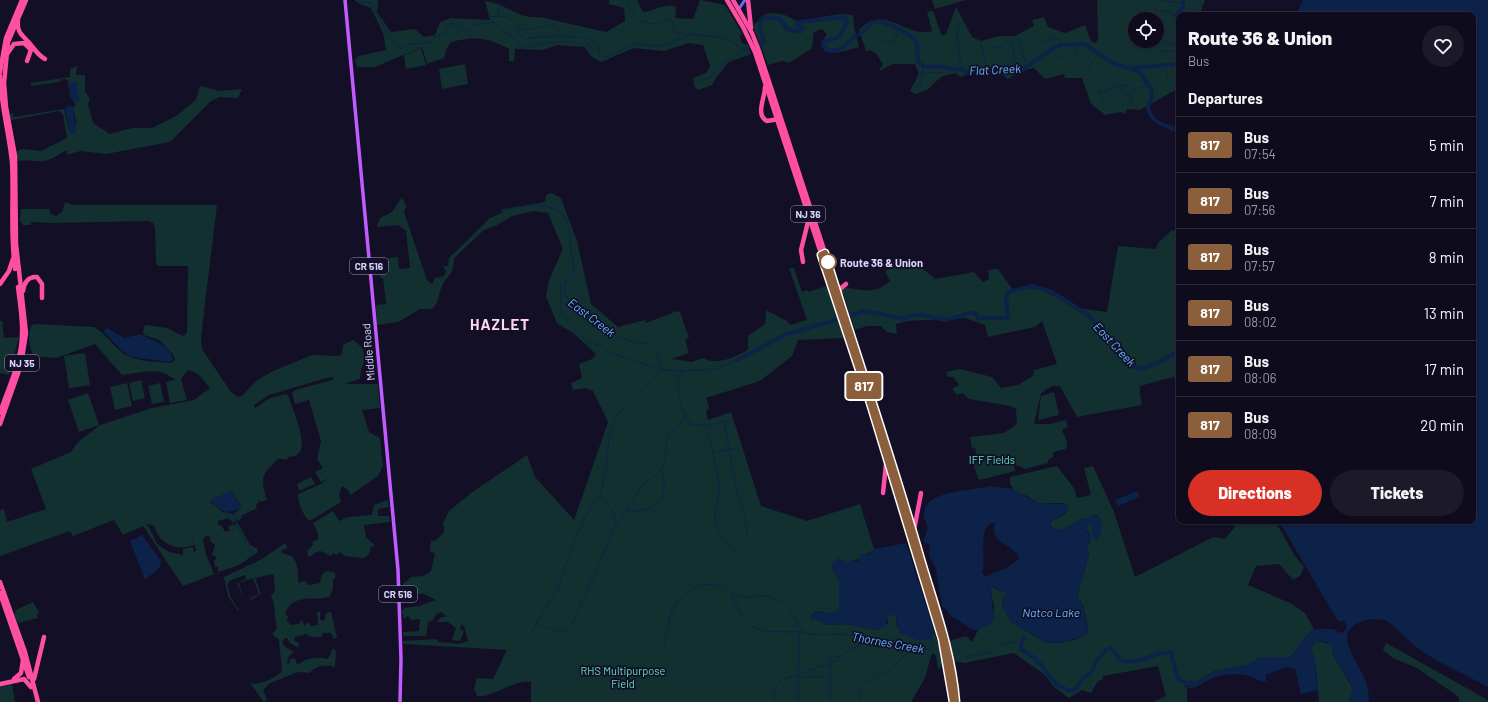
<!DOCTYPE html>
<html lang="en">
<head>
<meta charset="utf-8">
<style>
	:root { --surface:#0e0b1c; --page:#1c1929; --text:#f1f3f6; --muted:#9b9ba3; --line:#2e2b3b; --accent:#d93025 }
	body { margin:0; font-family:Barlow,sans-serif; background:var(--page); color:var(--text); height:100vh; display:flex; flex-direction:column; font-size:15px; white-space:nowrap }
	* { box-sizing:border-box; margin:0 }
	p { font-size:13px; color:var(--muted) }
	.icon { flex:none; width:22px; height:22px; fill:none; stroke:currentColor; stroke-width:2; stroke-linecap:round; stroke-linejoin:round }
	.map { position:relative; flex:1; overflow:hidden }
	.details { position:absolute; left:1176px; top:12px; width:300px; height:512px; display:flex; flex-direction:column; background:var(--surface); border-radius:8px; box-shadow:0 1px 3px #0004,0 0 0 1px var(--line) }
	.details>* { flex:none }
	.badge { padding:0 8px; border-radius:3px; font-size:14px; line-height:26px }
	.controls { position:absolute; left:1128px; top:12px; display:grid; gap:8px }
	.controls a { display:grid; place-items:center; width:36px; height:36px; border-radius:50%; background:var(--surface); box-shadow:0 1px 3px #0004,0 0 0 1px var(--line); font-size:20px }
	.map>.badge { position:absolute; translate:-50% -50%; box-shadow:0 0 0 2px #fff }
	h2 { padding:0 12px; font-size:15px; line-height:36px }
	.round { display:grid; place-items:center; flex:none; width:42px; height:42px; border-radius:21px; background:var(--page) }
	.summary { display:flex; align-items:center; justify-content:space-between; height:68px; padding:0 12px }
	h1 { font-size:19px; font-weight:800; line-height:30px }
	.action { display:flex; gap:8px; margin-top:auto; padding:8px 12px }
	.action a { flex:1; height:46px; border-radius:24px; background:var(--accent); color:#fff; font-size:16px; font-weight:800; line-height:46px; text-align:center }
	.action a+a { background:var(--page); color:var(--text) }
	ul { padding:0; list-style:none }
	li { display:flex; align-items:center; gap:12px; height:56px; padding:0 12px; border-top:1px solid var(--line) }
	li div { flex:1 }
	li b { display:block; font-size:15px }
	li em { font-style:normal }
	li .badge { min-width:44px; font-weight:700; text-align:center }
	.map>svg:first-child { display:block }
	.green { fill:#12302f; fill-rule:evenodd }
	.water { fill:#0c2248; fill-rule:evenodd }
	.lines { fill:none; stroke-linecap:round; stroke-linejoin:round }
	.stream { stroke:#0c2248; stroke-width:1 }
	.river { stroke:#0c2248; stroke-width:4 }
	.secondary { stroke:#6f6bff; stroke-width:3 }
	.primary { stroke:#c25bff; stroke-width:3.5 }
	.highway { stroke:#ff4fa3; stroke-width:4.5 }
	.line-casing { stroke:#fff; stroke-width:9 }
	.line { stroke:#8b5e3c; stroke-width:6 }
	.stop-dot { fill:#fff; stroke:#8b5e3c; stroke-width:2 }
	.labels { text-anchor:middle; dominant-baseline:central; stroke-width:3.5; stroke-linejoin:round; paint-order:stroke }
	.shield { fill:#130f26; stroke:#9e99be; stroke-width:1 }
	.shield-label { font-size:10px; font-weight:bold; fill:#d9d4ff }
	.stop-label { font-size:11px; font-weight:bold; fill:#d9d4ff; stroke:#130f26; text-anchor:start }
	.street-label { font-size:11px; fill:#d9d4ff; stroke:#130f26 }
	.park-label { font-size:11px; fill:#5fe0c0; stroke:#130f26 }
	.water-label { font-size:12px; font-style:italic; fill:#62b6ff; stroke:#130f26 }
	.district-label { font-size:15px; font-weight:bold; letter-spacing:1px; fill:#ffd6f0; stroke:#130f26 }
</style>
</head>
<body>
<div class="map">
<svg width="1488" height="702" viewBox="0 0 1488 702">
	<rect width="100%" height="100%" fill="#130f26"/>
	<g class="green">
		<path d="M355,0H378L377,12L391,32L415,29L424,37L435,35L440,22L451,18L490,20L485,1C506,3 518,20 540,17L606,32L625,21L624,8L609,4V0H637L643,12C653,11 668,2 676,7L675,18L693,19L700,0L725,5L742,33L740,36L742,43L748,45L751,54L729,62L715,79L712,85L698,90L694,86L693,78L706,73L710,66L703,45L689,43L664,51L634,48L601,62L591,56L585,47L558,45L542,50L515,49L514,61H509V49C488,37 474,36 451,42L446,50L444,58L427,64L422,47L375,67H357L355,60L358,56L386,50L383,33L371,8L358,3Z"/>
		<polygon points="932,0 966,0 935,9"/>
		<path d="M1097,0H1205L1201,10L1210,15H1179V88L1140,110L1127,109L1125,114L1121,112L1105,115L1091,104L1082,78H1065L1064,74L1045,79L1034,68L1019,72L1008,79L997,71L970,73L961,77L955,73L941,77L927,90L915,94L910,91L919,74L915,64H893L879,71L883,64C878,57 875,48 866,51L859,30C862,27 867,22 871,21C892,13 911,38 932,31L927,12L933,11L942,36L946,34L956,7L972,37L981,41L999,36H1015L1034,26L1032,20L1044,17L1048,27L1065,33L1085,25L1091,41L1094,43L1097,42L1098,38ZM1135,19H1157V41H1135Z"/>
		<polygon points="773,13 785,15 797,21 840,14 853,15 854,27 859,47 837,53 825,52 822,42 827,34 822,29 814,32 812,48 789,63 782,61 768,65 753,26 765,14"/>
		<polygon points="421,48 426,65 406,69 404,55"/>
		<polygon points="465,64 468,84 442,89 439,69"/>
		<path d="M77,66L76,75H85V91L90,99L88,104L93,123L110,134L132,128H152L176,116L196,100L200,86L220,91L242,89L238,98L220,97L211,101L170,142L106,154L80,151L67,155V150C59,154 52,160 43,161C35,162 28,159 20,161L17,160L16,155L19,150L23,149L41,151L67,138L63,115L59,111L12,120L10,119V115L15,111L13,112L14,117L64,109L69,130L71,134L75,132L76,121L73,107L76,106L74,102L79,100L69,84V98L68,80L63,79L59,82L31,86V83L70,77V69Z"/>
		<path d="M551,193L561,198L577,241L591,304L618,327L645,320L646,323L677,311L680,312L689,338L685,339L689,353L672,359L692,362L703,358C718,366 734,357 748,350V336L765,324L766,310L787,321L790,325L807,320L789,268H794L802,292L807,290L809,292L826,286V284L829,286L844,338L798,340L792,356L760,381L706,398L709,407L706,412L708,420L731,412L761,506L807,521L860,504L874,549C860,561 848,562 831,569L839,579V609C830,619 824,609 814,612L817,619L827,625L845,624L877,630L888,623L887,617L890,613L896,617L897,627L926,639H928L933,627L944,665L938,669L936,655L932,653L925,678L911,702H531V682C510,680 492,699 477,696L474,689L477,678L493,679L507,650L403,644V641L437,639L439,642L459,644L468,641L464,626L461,625L460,629L464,631L460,641L452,640L456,628L448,622H436L442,617H446L442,612L436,614L433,620L428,622L426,636H403V632L419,631L420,619L411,620L408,616L404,619L402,612L404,608L420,606L436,600L424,594L409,593L403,584L411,577L423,576L431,571L435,553L430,552L431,540L435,541L444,532L443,523L449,511L471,493L527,455L535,477L574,520L608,422L593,391L586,388L573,390L571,383L582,378L579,364L592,359L596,354L573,333L557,323L546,297L549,280L563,249L548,213L534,211L512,216L497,225L484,230L454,258C453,277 450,271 442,286C438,294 440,302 432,309H420L398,322L377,325L376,305L386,304L383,278H380V275L389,274L388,258L398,257L399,269L410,268L406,231L398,225L377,227L380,218L392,212L402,197L406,206L404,212L427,280L432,284L435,278L444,276L446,271L443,266H448L449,258L490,218L503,212L502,209L545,202L546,195Z"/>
		<path d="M65,202L74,205H217L201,337L202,349L231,392L238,397L242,396L256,381L273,371L312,355L339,356L342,354L343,345L353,340C374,354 360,362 360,379L344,384H378L380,408L362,410L369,432L380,438L383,466L378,476L351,495L347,489L342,486L339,494L341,502L311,520H308C303,514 297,502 298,494L321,484L329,478L321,482L315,472L323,468L317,459L321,441L309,400L295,404L292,393L295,390L332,380L334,378L330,377L269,395L254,405L255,408L268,399L285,394L288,395C292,407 308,443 299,453C296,457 293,456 288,457L287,460C276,457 278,459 271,466C260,477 262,483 267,500L260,502L258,499L259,503L256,504L257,508L241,516L242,518L238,521L237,515L238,521L236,518L234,523L228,518L218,521V525L222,526L225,532L235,529L230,531L228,527L233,524L235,527V524L238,523L250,545L258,549L257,553L237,566L218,572V567H215L214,561L217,558L212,555L215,545L210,541V537L205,536L203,540L206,554L214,574L183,586L143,526L147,525L149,527L157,544L169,552L183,555V549L193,547L194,553L196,550L190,531L194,545C177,552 159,544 154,526L148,524L123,535L114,520L73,536L70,531L0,556V510L4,509L7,522L46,509L31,469L71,452L78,442L100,425L152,408L194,400L210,388L198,374L188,370L181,379L187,400L170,403L166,382L177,379C172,379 171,376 166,374C155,368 135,374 122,375L95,344L56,358L34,356C29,348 27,333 32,325L36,324L94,327C105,333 110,342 119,350C133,363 155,361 172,363L175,359L173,354L159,340L144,335L143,331L145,325L167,328L183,336L187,333L188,266H159L156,264L155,227L153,223L149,221L50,223L32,222L30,225H23L20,221L21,209H49L51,214L56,216L62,212ZM230,491H232L241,506L239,510L233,514L223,512L210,502L215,498L219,497Z"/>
		<path d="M1172,230L1179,231V381L1173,377L1140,386V393L1142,405L1077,417L1060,386H1052L1041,393L1034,424H1050L1066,420L1068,426L1062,430L1067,442L1066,449L1053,452V457L1048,460V463L1025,469L1014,464L1015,471L979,480L970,456L976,454L975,448L972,449L970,437L1004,433L1017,424L1016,409L1010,406L969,399L963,393L957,395L952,389L959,385L953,377H948L946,372L959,369L992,377L1001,388L1018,385L1033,376L1034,370L1057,364L1042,321L1035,327L988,337L985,325L965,318L908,321L896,324L897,334L887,332L881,326H867L855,330L841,287C860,289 875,296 890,281L885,271C908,263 916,261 935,279L974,272L983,282L989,279L988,270L998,269L1013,290C1032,282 1064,300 1080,310L1083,309L1107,312L1118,246L1156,249L1158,243Z"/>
		<polygon points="0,321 2,321 4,338 19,337 9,375 0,373"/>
		<polygon points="85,353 90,385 69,388 64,356"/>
		<polygon points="141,380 145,398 133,401 129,383"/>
		<polygon points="127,383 132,406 115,410 110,387"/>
		<polygon points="160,383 164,402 152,404 148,386"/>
		<polygon points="1054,392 1059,415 1038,420 1041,396"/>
		<polygon points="88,393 99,425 79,432 68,400"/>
		<path d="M1057,466L1074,488L1077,498L1091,495L1084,468L1093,466L1114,512L1135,577L1213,537L1225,539L1235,527L1232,522L1222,526V521H1275L1295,556L1304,567L1300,576L1293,580L1279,564L1256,566L1248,585L1292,604L1305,613L1314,629C1304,636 1299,648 1290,657H1261L1247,665L1214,671L1198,681L1184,686L1187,688V702H1153L1166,696L1158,666L1103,676V679L1098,681L1091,693L1082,690L1069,698L1053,686L1045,675L1014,653L964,663L955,661L949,641L966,636L972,642L978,630L993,621L994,606L990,588L992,586L999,591L1008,592L1003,599L1002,605L1011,622L1045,642L1061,643L1077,639L1087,634L1088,628L1084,607L1077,596L1088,558L1089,553L1086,548L1091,541V535L1087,530L1077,533L1085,529L1092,523L1093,536L1096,540L1098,539C1101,531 1104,521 1097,515L1088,517V520L1084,518L1062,530L1052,528L1050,522L1065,514L1069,507L1062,503H1038L1027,496L1015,492L1010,484V477Z"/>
		<polygon points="311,477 315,484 299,491 297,484"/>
		<path d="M388,500L389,507L378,509V516H389L390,522L364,525L366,537L375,546L371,547L369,554L364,558L344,556L340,552L337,555L333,553L331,556C322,553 322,547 311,556H308L307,551L313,545L312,542L318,539V533L313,523L333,511L339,521L348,517L372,515L374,505Z"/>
		<path d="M285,543L288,548L282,550L281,553L292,556C301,570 296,570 299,583L305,581L308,585L320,583L322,575L326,571L334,572L336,576L333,580V589L329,597C313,601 292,593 285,614L288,616L287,621L291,625L299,624L302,619L304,626L308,622L311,626L318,625L317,612H320V619L322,621L325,619L326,613L331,612L337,637L334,639L331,633H323L321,637H312L306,634L295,637L294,641L299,643V646L297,647L290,643L287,638H285L282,641L284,646L294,652L289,656L287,663L289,664L290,659L295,658L297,665C306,658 317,656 327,659L330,656L332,649H334L336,651L335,667C325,664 316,666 309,673L298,672L270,683L263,690L267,700L264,702L250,683C258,686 277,678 282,671L279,640L272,634L277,629C274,618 276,606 271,596L275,591L274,580L275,578L273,574L255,578L261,594L251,600L250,598L259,594L253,578L239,583L244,600L238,585L236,584L246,579L245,575L229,581V583L227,584L231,598L238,609H240L238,611L228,596L224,577L262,559Z"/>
		<polygon points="33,602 39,613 37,614 38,618 18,623 14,615 16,610"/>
		<polygon points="1319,641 1333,645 1332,653 1353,689 1349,702 1319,702 1316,666 1311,649 1315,642"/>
		<polygon points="1386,643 1488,700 1488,702 1459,702 1459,697 1417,668 1393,658 1383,650"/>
		<polygon points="12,683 15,702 0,702 0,686"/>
	</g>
	<g class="water">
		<path d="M1303,0H1488V687C1464,674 1438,663 1416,647C1410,642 1390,622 1387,621C1374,616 1349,621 1347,636C1346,647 1361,670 1366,681C1368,687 1369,696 1369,702H1349L1353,688L1332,653V645L1323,641L1315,642L1311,649L1315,660L1318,690L1301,694L1295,669L1287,667L1266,675V681C1260,683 1255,677 1249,676C1240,673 1223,674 1215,677C1203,681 1198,691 1184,687L1198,681L1214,671L1247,665L1261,657H1290C1299,648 1304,636 1314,629H1333L1341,633L1344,632L1347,626L1344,621H1339L1336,618L1279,521H1473V15H1296Z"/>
		<polygon points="69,82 77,82 79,100 74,102 70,97"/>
		<polygon points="69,105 73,107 76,131 71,134 70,134 65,109"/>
		<path d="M107,328L124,338L141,334C152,341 171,345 173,359L170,362L131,357L122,351L105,333L104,330Z"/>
		<path d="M990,486L1012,489L1038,503L1068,504V511L1050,522L1051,527L1062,530L1084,518L1088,520V517L1093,515L1100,517L1102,528L1098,539L1096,540L1093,536L1092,523L1084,530L1091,532V540L1086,548L1089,553L1088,558L1077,596L1084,608L1088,628L1086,635L1061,643L1045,642L1011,622L1002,605L1003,599L1007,592L999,591L993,586L990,588L994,618C992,626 980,630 973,630L951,616L945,608L942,607L936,569L929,555L930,544L924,543L923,541L928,528C927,523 923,519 924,513C925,490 973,491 990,486ZM992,523H995C989,546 1015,543 1019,559L1008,567L985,577L982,572C987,559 977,529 992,523Z"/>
		<polygon points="230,491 232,491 241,507 238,510 225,512 211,503 213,499"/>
		<polygon points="1137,491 1140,497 1118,506 1115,500"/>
		<polygon points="142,535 161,561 160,567 145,580 130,541"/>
		<path d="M906,543L933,627L934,634L930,640H918L900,634L896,617L890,614L887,617L886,626L877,630L845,624L827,625L817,619L812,620L810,615C821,607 829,619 839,609V579L831,569L832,563L839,558L847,562L858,561L861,554L868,555L874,549Z"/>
	</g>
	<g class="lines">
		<g class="stream">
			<polyline points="358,0 361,2 371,3 392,42 397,44 401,49 406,45 431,42 435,37 445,33 449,25 452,23 468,31 474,25 493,22 503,32 510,35 518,42 521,49 527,45 530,47 540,44 557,42 571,42 583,45"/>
			<path d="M626,0C634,19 638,23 660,24L669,18L672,21L675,34L682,33L685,35"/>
			<polyline points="1163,0 1183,4"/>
			<polyline points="1155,10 1171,12 1178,16"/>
			<polyline points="1180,11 1187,15"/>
			<polyline points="498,15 500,4"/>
			<polyline points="1195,15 1197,9"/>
			<polyline points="490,16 493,17 506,16 518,27 526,30 551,25 564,35"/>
			<polyline points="956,21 959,24 957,33 961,69"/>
			<polyline points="518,28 519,34 526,39 546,36 550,38 557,36 580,37"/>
			<polyline points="582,38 588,38 600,45 599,52"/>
			<polyline points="1018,39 1027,67"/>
			<polyline points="883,41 893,44 896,38 896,35 901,31"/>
			<polyline points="1164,41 1176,44"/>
			<polyline points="1038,43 1053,38 1060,40 1060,45"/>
			<polyline points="586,44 602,56 608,57 635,44 661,46 693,34 724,38 732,41 740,48 751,49"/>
			<polyline points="981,45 987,70"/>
			<polyline points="1074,45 1076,52 1075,59"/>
			<polyline points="918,47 925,45"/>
			<polyline points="992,48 998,47 1008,41 1011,42 1014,54 1014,69"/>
			<polyline points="1049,50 1064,60 1067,58"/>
			<polyline points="1158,51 1174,51 1177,49"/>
			<polyline points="908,52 918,50"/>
			<polyline points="1163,64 1169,79"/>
			<polyline points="1084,66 1089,68 1093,60 1100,54"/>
			<polyline points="923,73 928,72 943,73"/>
			<polyline points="1110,82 1116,86"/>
			<polyline points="697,83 712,76 726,61 749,49"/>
			<polyline points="1119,86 1130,85"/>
			<polyline points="915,87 921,86 923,65"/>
			<polyline points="1128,95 1133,101 1129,104"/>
			<polyline points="1104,101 1098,92 1105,92 1117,86 1128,95 1130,92 1149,84"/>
			<path d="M500,211C506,208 512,209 518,207C544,203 568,205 570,237C571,240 570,243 570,246C571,256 576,263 573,273L569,276"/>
			<path d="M566,280L565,295L572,304L598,320L619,337L637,343H648L657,352L662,370C672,371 714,371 722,367C727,365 732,362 737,360"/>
			<polyline points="682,371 677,381 681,408 690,424 706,426 727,421"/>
			<polyline points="724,422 737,491 745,516 747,534"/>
			<path d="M706,426C711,446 717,466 719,486C720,496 716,504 715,513C715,528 724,545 737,551"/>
			<polyline points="713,452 737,448"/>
			<path d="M626,511C656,512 670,502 662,471"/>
			<polyline points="227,512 234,515 240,531 253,556"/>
			<polyline points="617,525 643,484 662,470 666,458 666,444 668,434 680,424 684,416"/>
			<polyline points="243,572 253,566 256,562"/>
			<path d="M732,595C750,638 761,631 802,632"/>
			<path d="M537,623C549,629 558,635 571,627L616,525L614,513L601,496"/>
			<path d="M951,644L966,657L992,652C999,643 1006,643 1016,642L1021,646"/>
			<polyline points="517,646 532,631 557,589 582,522 600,495 606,470 609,439 615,418 629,401 662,370 611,353 596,344 587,342 561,314 561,285 568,277"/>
			<path d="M664,646C667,634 668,618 674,607C681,593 699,582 715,585C725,587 732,596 743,597C749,598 755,596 761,596C785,597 793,613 803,632C817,637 833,633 849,635C876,639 902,648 931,650L933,649L930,640"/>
			<polyline points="799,677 829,677"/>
			<polyline points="774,702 774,689 781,680 834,662 851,649 872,639"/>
			<polyline points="798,702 799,632"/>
			<polyline points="830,702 830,656 840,657"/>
			<polyline points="860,702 860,685 891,669 905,655 915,649"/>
		</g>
		<g class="river">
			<polyline points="1179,27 1176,21 1178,13 1183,7 1183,0"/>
			<path d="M860,34C865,31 869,24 874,22C882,19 913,35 916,42C919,49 917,55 918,61L924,67L940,66L950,69H959L968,72L1006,67L1022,70L1055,47L1061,45L1085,44L1114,64L1139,71L1151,89L1152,98L1148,107C1151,123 1163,124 1176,130"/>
			<polyline points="1179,39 1176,45 1179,51"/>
			<polyline points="761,45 764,41 760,31 761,20 764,17 780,19 787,29 800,32 803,28 796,25 800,22 845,17 847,22 839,37 823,42 823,46 828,50 839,50 856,36"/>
			<path d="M1134,68C1149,66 1164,65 1179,64"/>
			<path d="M849,316L865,311L904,319L913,315H922L945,320L970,313L976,314L978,318H1008L1006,299L1008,292L1032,286L1052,292L1088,315L1104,334L1120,346L1127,360L1138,369C1154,367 1165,359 1179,350"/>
			<polyline points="737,360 787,334 839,319"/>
			<path d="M1024,638L1021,643V649L1036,659L1056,684L1069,691L1076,689L1082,679L1091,673L1097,660L1106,650L1110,648C1115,651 1117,657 1121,660C1135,667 1160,649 1171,653L1178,679L1187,683H1197"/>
		</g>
		<polyline class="secondary" points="738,10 745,0"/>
		<polyline class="primary" points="345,0 398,570 401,659 400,702"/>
		<g class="highway">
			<polyline points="727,0 743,27 755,52 870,403 942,639 953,702"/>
			<polyline points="733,0 752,33 759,51 880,421 946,642 956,702"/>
			<polyline points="748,0 751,28"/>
			<path d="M18,20C16,33 24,36 31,45C36,51 38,55 45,59"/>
			<polyline points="7,54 14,44 24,43 31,50 27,61"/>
			<polyline points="0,72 6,38 22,0"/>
			<path d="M0,76C1,105 9,133 12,162C14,198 10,233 15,269"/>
			<path d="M765,87C765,98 755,115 767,121L779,119"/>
			<polyline points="803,262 801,250 809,218"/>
			<polyline points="0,284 9,271 13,259"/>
			<path d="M23,291C24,283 28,276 37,277L42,284V298"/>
			<polyline points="840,295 840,289 846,284"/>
			<path d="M0,413C6,394 15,376 19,357C25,334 21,310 18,287"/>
			<polyline points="0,424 21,365 26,333 16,244 15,156 6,107 4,83 8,42 26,0"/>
			<polyline points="883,493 886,464"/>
			<polyline points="914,530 921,493"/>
			<polyline points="0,582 25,652 38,702"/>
			<polyline points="0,593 29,677"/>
			<polyline points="14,679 21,673 23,660"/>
			<polyline points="34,679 44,637"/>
			<polyline points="0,684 24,679 31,687"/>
		</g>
	</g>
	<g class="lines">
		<defs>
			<path id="line" d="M953,702L942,639L870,403L821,255L825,253C856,354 891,454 920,556C934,604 952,651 956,702"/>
		</defs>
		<use href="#line" class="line-casing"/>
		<use href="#line" class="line"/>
	</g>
	<circle class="stop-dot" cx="828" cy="262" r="8"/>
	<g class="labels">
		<g class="shield">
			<rect x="791" y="206" width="34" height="16" rx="3"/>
			<rect x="350" y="258" width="38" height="16" rx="3"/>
			<rect x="5" y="355" width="34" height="16" rx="3"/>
			<rect x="379" y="586" width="38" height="16" rx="3"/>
		</g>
		<g class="shield-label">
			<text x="808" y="214">NJ 36</text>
			<text x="369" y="266">CR 516</text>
			<text x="22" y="363">NJ 35</text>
			<text x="398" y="594">CR 516</text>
		</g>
		<g class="stop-label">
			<text x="840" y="262">Route 36 &amp; Union</text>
		</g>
		<g class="street-label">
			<text transform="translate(368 352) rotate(-95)">Middle Road</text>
		</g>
		<g class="park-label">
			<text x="992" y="459">IFF Fields</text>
			<text x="623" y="670">RHS Multipurpose<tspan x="623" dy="13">Field</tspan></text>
		</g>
		<g class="water-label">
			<text transform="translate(995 69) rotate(-3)">Flat Creek</text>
			<text transform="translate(592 317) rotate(37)">East Creek</text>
			<text transform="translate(1115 344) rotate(47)">East Creek</text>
			<text x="1051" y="612">Natco Lake</text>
			<text transform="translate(888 642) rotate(10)">Thornes Creek</text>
		</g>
		<g class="district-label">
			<text x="500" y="324">HAZLET</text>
		</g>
	</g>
</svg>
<div class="controls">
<a><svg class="icon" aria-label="locate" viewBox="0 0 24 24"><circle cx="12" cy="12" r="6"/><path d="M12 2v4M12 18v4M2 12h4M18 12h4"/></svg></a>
</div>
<b class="badge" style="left:864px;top:386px;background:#8b5e3c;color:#fff">817</b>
<section class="details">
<div class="summary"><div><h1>Route 36 &amp; Union</h1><p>Bus</p></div><a class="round"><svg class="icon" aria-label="heart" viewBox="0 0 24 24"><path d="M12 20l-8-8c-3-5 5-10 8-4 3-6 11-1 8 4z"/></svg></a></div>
<h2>Departures</h2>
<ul>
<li><span class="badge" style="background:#8b5e3c;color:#fff">817</span><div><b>Bus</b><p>07:54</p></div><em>5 min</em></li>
<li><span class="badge" style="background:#8b5e3c;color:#fff">817</span><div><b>Bus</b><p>07:56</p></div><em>7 min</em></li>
<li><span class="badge" style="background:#8b5e3c;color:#fff">817</span><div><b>Bus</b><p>07:57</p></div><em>8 min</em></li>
<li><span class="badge" style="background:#8b5e3c;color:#fff">817</span><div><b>Bus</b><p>08:02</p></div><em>13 min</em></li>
<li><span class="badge" style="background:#8b5e3c;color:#fff">817</span><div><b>Bus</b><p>08:06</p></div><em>17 min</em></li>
<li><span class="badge" style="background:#8b5e3c;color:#fff">817</span><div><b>Bus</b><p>08:09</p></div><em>20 min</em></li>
</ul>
<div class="action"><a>Directions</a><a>Tickets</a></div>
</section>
</div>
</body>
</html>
